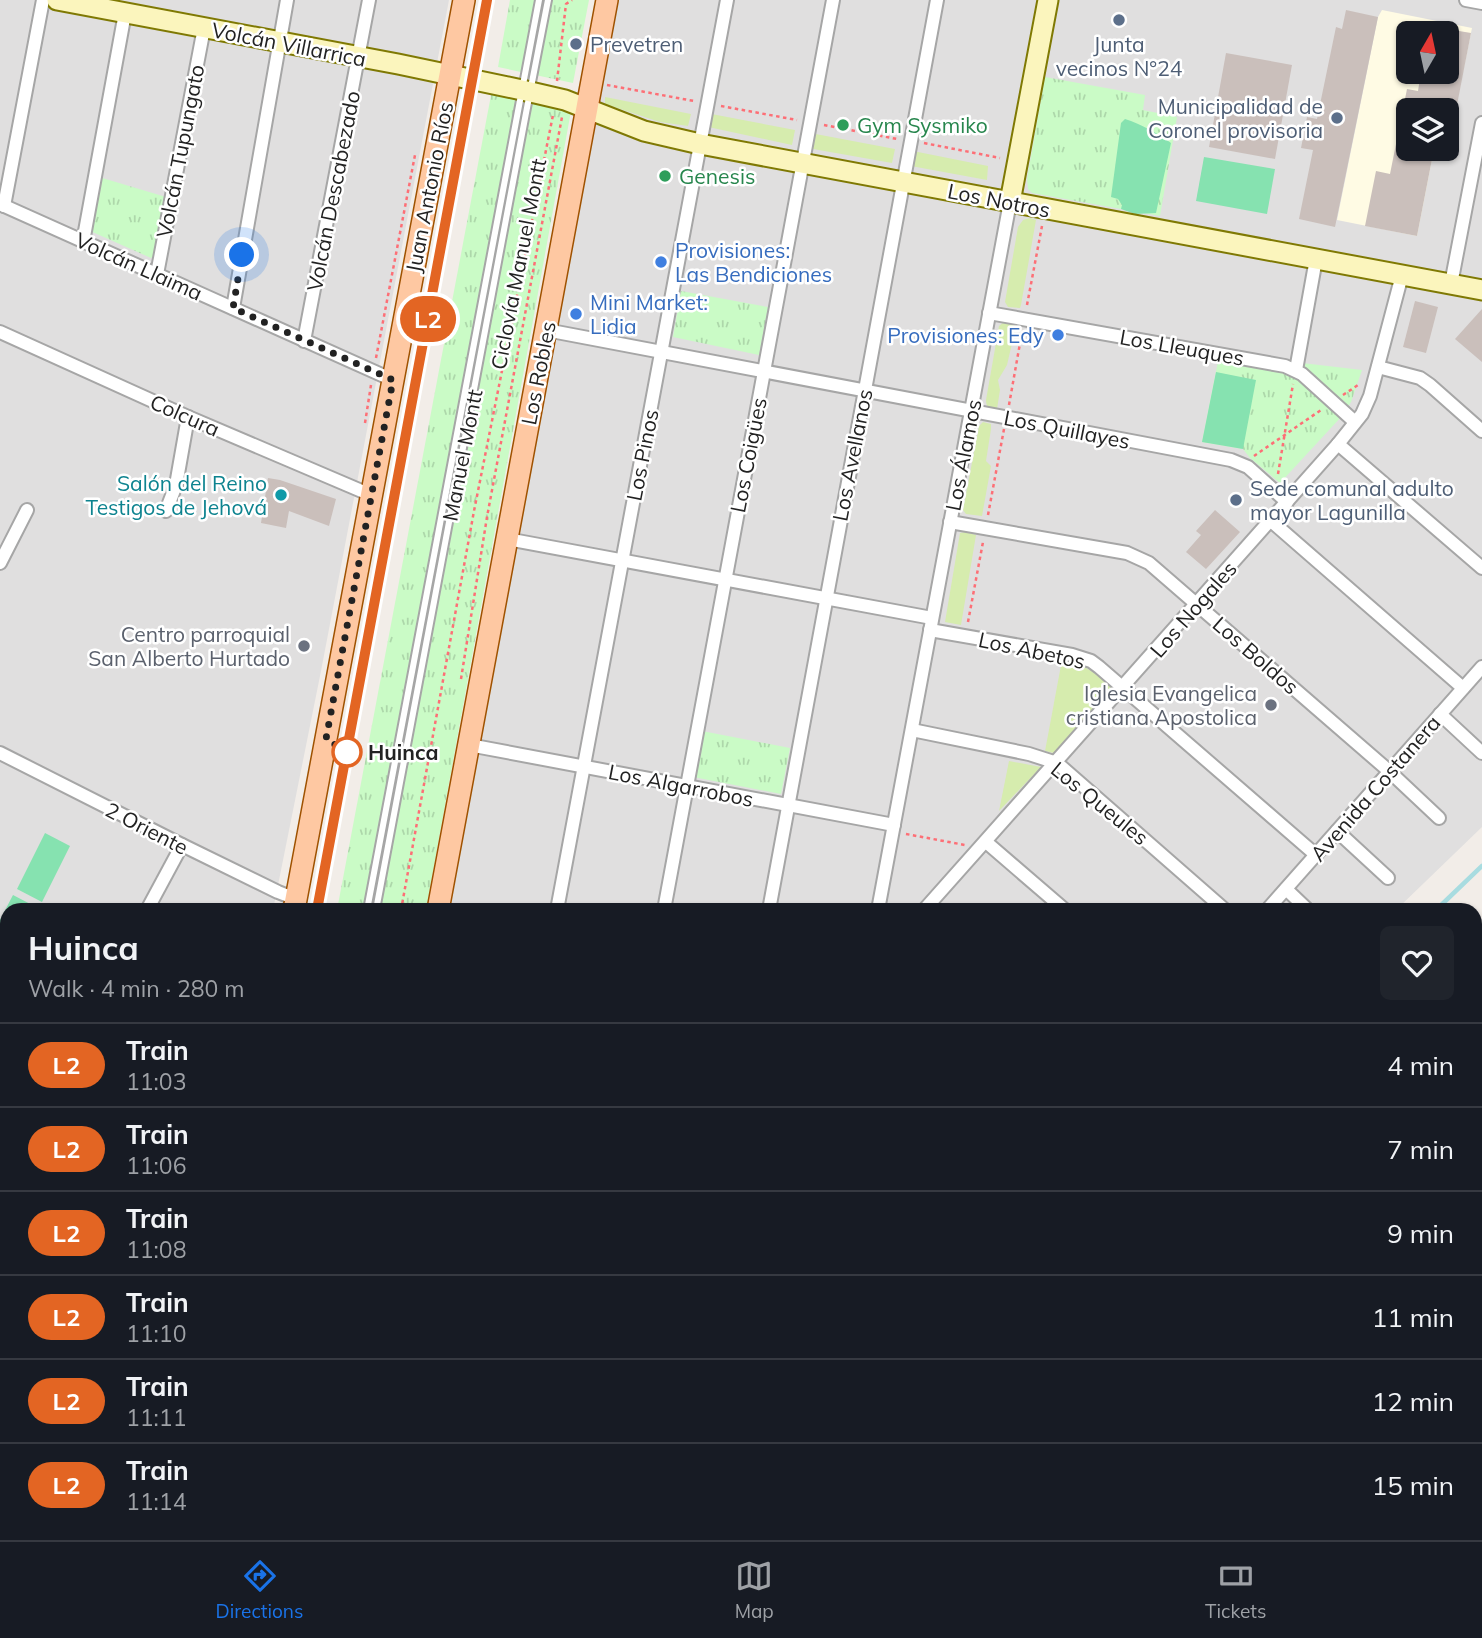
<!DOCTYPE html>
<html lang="en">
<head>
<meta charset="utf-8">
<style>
	:root { --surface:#171b24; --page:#20242c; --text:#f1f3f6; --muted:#9ea1a6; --line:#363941; --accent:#1a73e8 }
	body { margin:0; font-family:Mulish,sans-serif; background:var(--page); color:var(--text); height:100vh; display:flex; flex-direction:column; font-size:26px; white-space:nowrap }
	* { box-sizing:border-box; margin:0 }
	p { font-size:23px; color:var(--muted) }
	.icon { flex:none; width:38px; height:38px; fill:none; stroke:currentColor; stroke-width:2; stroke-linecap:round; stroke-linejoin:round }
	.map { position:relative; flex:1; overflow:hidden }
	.side { position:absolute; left:0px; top:903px; width:1482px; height:637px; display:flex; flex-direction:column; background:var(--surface); border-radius:21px 21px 0 0; box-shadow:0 2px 5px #0004 }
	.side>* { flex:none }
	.badge { padding:0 14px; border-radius:23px; font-size:24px; line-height:46px }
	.needle { width:46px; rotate:9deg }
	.fabs { position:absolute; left:1396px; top:21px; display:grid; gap:14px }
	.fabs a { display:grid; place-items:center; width:63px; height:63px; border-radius:10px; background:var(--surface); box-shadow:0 2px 5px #0004; font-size:35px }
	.you { position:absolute; width:35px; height:35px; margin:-18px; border:5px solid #fff; border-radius:50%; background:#1a73e8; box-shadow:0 0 0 10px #1a73e833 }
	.map>.badge { position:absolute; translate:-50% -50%; box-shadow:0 0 0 4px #fff }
	.round { display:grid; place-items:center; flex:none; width:74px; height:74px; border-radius:10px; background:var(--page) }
	.headline { display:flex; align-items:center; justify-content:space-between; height:119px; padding:0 28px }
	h1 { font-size:33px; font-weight:700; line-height:52px }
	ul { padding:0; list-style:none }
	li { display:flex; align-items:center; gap:21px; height:84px; padding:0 28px; border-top:2px solid var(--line) }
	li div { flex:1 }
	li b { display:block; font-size:26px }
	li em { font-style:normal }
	li .badge { min-width:77px; font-weight:700; text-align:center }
	.menu { display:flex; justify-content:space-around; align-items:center; height:98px; border-top:2px solid var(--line); background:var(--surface); font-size:19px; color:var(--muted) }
	.menu a { display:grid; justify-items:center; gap:4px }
	.menu .on { color:var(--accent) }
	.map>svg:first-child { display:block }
	.residential { fill:#e0dfdf; fill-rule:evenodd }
	.education { fill:#fffbe4; fill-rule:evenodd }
	.grass { fill:#d6ecae }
	.park { fill:url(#park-tufts) }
	.pitch { fill:#86e2b0 }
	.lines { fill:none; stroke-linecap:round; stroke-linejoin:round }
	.stream { stroke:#a8dce0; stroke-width:4.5 }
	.building { fill:#cabfbb }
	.lane-casing { stroke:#a6a6a6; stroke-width:10 }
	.street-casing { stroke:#a6a6a6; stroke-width:16 }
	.secondary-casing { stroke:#7f7903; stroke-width:23 }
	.primary-casing { stroke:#9f5200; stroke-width:24 }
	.path { stroke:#fd6f76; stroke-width:2.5; stroke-dasharray:3.5 3.5; stroke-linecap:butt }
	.lane { stroke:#fff; stroke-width:6 }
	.street { stroke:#fff; stroke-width:12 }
	.secondary { stroke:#fbf5bd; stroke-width:19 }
	.primary { stroke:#fec8a2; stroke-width:21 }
	.rail-casing { stroke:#707070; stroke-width:7 }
	.rail { stroke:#fff; stroke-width:4.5; stroke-dasharray:13; stroke-linecap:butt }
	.line-casing { stroke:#fff; stroke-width:16 }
	.line { stroke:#e36523; stroke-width:10 }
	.walk { stroke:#222; stroke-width:7; stroke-dasharray:0 12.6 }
	.service-dot { fill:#5c6f8a; stroke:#fff; stroke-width:2.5 }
	.leisure-dot { fill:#2e9e5b; stroke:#fff; stroke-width:2.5 }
	.shop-dot { fill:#3f7fe0; stroke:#fff; stroke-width:2.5 }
	.culture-dot { fill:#0f9aa8; stroke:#fff; stroke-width:2.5 }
	.worship-dot { fill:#6b7280; stroke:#fff; stroke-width:2.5 }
	.stop-dot { fill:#fff; stroke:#e36523; stroke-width:3.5 }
	.labels { text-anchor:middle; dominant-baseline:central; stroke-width:5; stroke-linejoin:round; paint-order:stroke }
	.street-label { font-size:21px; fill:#222; stroke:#fff }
	.service-label { font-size:21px; fill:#4e5e75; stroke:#fff; text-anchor:start }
	.leisure-label { font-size:21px; fill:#27864d; stroke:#fff; text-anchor:start }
	.shop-label { font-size:21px; fill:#366cbe; stroke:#fff; text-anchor:start }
	.culture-label { font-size:21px; fill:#0d838f; stroke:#fff; text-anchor:end }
	.worship-label { font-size:21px; fill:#5b616d; stroke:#fff; text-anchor:end }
	.stop-label { font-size:21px; font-weight:bold; fill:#222; stroke:#fff; text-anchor:start }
</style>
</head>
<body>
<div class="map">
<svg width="1482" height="1540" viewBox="0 0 1482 1540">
	<defs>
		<pattern id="park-tufts" width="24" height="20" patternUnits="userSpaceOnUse" patternTransform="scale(1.75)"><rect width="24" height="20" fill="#cafbc6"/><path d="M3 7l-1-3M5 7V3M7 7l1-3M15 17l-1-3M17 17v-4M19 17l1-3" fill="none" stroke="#add7aa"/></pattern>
	</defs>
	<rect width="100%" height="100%" fill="#f2ede8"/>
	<g class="residential">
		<polygon points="0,0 449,0 321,671 273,910 7,910 7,1533 154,1533 152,1540 0,1540"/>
		<path d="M613,0H1482V827L1396,910H450ZM1409,33H1447V72H1409ZM1409,110H1447V149H1409Z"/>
		<polygon points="1482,1266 1482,1540 1192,1540 1200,1533 1475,1533 1475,1272"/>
		<polygon points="293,1533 771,1533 770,1540 289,1540"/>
	</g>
	<path class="education" d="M1382,10L1472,28L1450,135L1447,134V110H1409V149H1434L1417,236L1337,220L1378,17ZM1409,33H1447V72H1409Z"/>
	<g class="grass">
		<polygon points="605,97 691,114 688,126 660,122 605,104"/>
		<polygon points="701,112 795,130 792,145 699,125"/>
		<polygon points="805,132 895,149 892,163 802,147"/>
		<polygon points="903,149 988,166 987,180 900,164"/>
		<polygon points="1030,218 1036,220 1021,305 1020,308 1008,307 1005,302 1018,227 1023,220"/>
		<path d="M1004,322L1013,324L1016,326L1007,365L998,380L1000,390L997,409C990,411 986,407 986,400L999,326Z"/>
		<polygon points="983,422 991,424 991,429 986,461 991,466 982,516 966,514 963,510 979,426"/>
		<polygon points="965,532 976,535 961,625 945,622 960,533"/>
		<polygon points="1062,660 1080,664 1113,685 1054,753 1045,751"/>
		<polygon points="1009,761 1041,767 999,811"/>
	</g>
	<g class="park">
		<polygon points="510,0 589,0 573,83 498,67"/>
		<polygon points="1045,77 1145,95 1143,110 1177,117 1160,216 1032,193 1028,189 1027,179"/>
		<polygon points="492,90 571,111 426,910 337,910"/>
		<polygon points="99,177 166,197 157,253 151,258 88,230"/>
		<polygon points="681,291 768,307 759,355 673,337"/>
		<polygon points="1219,356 1293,372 1302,363 1362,370 1351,402 1342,416 1280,483 1250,458 1243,449 1202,442"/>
		<polygon points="702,731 790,748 781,794 693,777"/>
	</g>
	<g class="pitch">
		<path d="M1125,119C1141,124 1157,133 1171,143L1156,213L1135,214L1121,209L1122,205L1118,199L1111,197L1121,123Z"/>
		<polygon points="1204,157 1275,169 1267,214 1196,201"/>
		<polygon points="1216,372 1256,380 1243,449 1202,442"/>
		<polygon points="45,833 70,846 42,902 17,889"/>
		<polygon points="13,895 38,908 37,910 7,910 7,962 0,959 0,920"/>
	</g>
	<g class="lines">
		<g class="stream">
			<polyline points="1436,910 1482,866"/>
			<polyline points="911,1540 918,1533"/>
		</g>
	</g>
	<g class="building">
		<polygon points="1346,10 1378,17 1335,227 1299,219 1313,150 1301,148 1307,117 1317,119 1336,27 1342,29"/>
		<polygon points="1447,29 1471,33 1456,110 1409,110 1409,149 1434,149 1417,236 1365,226 1376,171 1390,174 1407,89 1418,91 1421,72 1447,72"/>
		<polygon points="1226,53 1292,65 1275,159 1209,147"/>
		<polygon points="1415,301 1438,307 1426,353 1403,347"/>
		<polygon points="1482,309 1482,362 1455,339"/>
		<polygon points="268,478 280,480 336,499 329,526 289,511 286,528 261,523"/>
		<polygon points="1215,510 1240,532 1206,569 1186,552 1201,535 1196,531"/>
	</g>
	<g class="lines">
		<defs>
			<g id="lane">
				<polyline points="367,910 539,0"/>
				<polyline points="376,910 526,113 548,0"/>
				<polyline points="242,1540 243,1533"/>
				<polyline points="251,1540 252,1533"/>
			</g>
			<g id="street">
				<polyline points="1466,0 1482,3"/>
				<polyline points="0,204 393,380"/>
				<polyline points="4,206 43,0"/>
				<polyline points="83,242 125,13"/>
				<polyline points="157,274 204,28"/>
				<polyline points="1451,284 1482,123"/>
				<polyline points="233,308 287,0"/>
				<polyline points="989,313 1285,366 1302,374 1355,422"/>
				<polyline points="546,330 1231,460 1248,467 1287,502"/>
				<polyline points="0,332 188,417 371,495"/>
				<polyline points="304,341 369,0"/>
				<polyline points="1378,367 1420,378 1430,385 1482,431"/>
				<polyline points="1296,370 1316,259"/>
				<polyline points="1338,444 1482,568"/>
				<polyline points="166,511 176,485 188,417"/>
				<polyline points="1270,520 1463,688"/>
				<polyline points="950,522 1127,553 1149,563 1389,771 1439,818"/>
				<polyline points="507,539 932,618"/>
				<polyline points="0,563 27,510"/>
				<polyline points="930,630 1072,655 1091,661 1099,667 1316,855"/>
				<polyline points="1440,714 1482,753"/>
				<polyline points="912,730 1029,754 1057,763 1225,910"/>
				<polyline points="469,745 894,825"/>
				<polyline points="0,753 182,845 278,892 296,899"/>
				<polyline points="1337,831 1388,878"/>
				<polyline points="986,842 1065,910"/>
				<polyline points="1286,889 1308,910"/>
				<polyline points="147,910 182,845"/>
				<polyline points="557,910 727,0"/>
				<polyline points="664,910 833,0"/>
				<polyline points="769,910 937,0"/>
				<polyline points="878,910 1010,202"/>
				<polyline points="924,910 1338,444 1362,414 1370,396 1402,275"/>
				<polyline points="1267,910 1482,667"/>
				<polyline points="1475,1127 1482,1126"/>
				<polyline points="1475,1230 1482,1221"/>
				<polyline points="1475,1340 1482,1332"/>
				<polyline points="1475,1370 1482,1382"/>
				<polyline points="0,1419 7,1423"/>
				<polyline points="1475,1487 1482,1483"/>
				<polyline points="1475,1516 1482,1529"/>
				<polyline points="1309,1533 1315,1540"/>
				<polyline points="440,1540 441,1533"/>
				<polyline points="544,1540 545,1533"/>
				<polyline points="651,1540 652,1533"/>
				<polyline points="762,1540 763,1533"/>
				<polyline points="1144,1540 1149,1533"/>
				<polyline points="1418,1540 1425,1533"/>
			</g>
			<g id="secondary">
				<polyline points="57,0 398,64 522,90 565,100 644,131 700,144 1482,290"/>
				<polyline points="1010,202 1048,0"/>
			</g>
			<g id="primary">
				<polyline points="294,910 464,0"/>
				<polyline points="438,910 607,0"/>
				<polyline points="176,1540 177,1533"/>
				<polyline points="272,1540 275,1533"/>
			</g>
		</defs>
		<use href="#lane" class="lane-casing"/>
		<use href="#street" class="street-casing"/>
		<use href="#secondary" class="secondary-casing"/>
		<use href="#primary" class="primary-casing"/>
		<g class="path">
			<polyline points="557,81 566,4 572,0"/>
			<polyline points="607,85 694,101"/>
			<polyline points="721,106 797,120"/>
			<polyline points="824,125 897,139"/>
			<polyline points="924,143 1000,158"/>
			<polyline points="1027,305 1042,226"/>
			<polyline points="376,358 415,155"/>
			<polyline points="1343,395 1358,385"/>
			<polyline points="1009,405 1022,332"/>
			<polyline points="365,423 371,385"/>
			<polyline points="1254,456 1321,410"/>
			<polyline points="1278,474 1293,384"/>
			<polyline points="988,515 1004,429"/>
			<polyline points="968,622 983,542"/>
			<polyline points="461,679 487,517 562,117"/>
			<polyline points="906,834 965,845"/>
			<polyline points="401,910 474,511 553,115"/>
			<polyline points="152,1540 153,1533"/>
		</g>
		<use href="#lane" class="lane"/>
		<use href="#street" class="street"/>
		<use href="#secondary" class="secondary"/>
		<use href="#primary" class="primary"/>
		<defs>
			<g id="rail">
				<polyline points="317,910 487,0"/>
				<polyline points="198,1540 200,1533"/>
			</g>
		</defs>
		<use href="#rail" class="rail-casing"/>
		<use href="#rail" class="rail"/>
	</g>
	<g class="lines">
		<defs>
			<polyline id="line" points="317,910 487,0"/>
		</defs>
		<use href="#line" class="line-casing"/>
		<use href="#line" class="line"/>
		<polyline class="walk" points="242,255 233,308 393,380 326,739 347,752"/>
	</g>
	<g class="service-dot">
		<circle cx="1119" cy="20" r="7"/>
		<circle cx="576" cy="44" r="7"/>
		<circle cx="1337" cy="118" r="7"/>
		<circle cx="1236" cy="500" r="7"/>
	</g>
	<g class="leisure-dot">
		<circle cx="843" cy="125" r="7"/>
		<circle cx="665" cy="176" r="7"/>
	</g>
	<g class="shop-dot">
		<circle cx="661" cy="262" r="7"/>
		<circle cx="576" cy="314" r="7"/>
		<circle cx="1058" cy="335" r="7"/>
	</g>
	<circle class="culture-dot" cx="281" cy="495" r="7"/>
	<g class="worship-dot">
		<circle cx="304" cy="646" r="7"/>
		<circle cx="1271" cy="705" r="7"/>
	</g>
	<circle class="stop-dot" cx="347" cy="752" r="14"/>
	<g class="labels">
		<g class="street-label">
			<text transform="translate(289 44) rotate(11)">Volcán Villarrica</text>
			<text transform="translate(180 151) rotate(-79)">Volcán Tupungato</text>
			<text transform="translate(429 187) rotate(-79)">Juan Antonio Ríos</text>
			<text transform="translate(333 191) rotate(-79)">Volcán Descabezado</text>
			<text transform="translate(999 200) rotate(11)">Los Notros</text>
			<text transform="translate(518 264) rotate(-79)">Ciclovía Manuel Montt</text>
			<text transform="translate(139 266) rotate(24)">Volcán Llaima</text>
			<text transform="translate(1182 347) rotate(10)">Los Lleuques</text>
			<text transform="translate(538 373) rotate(-79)">Los Robles</text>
			<text transform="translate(185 415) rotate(24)">Colcura</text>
			<text transform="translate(1067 429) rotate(11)">Los Quillayes</text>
			<text transform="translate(462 455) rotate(-79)">Manuel Montt</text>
			<text transform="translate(642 455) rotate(-79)">Los Pinos</text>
			<text transform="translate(748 455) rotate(-79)">Los Coigües</text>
			<text transform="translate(852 455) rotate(-79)">Los Avellanos</text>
			<text transform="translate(963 455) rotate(-79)">Los Álamos</text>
			<text transform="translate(1193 609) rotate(-49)">Los Nogales</text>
			<text transform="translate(1032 650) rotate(12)">Los Abetos</text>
			<text transform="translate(1256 655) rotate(41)">Los Boldos</text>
			<text transform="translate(681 785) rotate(11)">Los Algarrobos</text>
			<text transform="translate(1375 788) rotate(-49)">Avenida Costanera</text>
			<text transform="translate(1100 803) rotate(39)">Los Queules</text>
			<text transform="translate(147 828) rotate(27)">2 Oriente</text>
		</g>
		<g class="service-label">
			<text x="590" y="44">Prevetren</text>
			<text x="1119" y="44" text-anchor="middle">Junta<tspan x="1119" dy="24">vecinos N°24</tspan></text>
			<text x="1323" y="106" text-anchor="end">Municipalidad de<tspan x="1323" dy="24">Coronel provisoria</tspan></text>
			<text x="1250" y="488">Sede comunal adulto<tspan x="1250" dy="24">mayor Lagunilla</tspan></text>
		</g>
		<g class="leisure-label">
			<text x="857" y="125">Gym Sysmiko</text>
			<text x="679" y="176">Genesis</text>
		</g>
		<g class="shop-label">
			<text x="675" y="250">Provisiones:<tspan x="675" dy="24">Las Bendiciones</tspan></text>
			<text x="590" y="302">Mini Market:<tspan x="590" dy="24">Lidia</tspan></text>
			<text x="1044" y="335" text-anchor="end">Provisiones: Edy</text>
		</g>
		<g class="culture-label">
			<text x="267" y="483">Salón del Reino<tspan x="267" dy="24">Testigos de Jehová</tspan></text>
		</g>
		<g class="worship-label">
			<text x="290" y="634">Centro parroquial<tspan x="290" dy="24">San Alberto Hurtado</tspan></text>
			<text x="1257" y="693">Iglesia Evangelica<tspan x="1257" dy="24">cristiana Apostolica</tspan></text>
		</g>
		<g class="stop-label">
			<text x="368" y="752">Huinca</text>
		</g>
	</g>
</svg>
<div class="fabs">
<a><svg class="needle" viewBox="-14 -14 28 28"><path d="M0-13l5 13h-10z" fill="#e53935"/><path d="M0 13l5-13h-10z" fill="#9ea1a6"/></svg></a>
<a><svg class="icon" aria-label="layers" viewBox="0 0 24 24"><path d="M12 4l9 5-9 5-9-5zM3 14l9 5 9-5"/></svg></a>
</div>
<div class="you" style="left:242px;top:255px"></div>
<b class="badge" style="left:428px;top:319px;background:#e36523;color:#fff">L2</b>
<section class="side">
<div class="headline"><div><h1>Huinca</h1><p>Walk · 4 min · 280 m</p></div><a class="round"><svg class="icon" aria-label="heart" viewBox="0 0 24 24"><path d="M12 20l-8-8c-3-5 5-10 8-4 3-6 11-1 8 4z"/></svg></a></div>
<ul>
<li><span class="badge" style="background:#e36523;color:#fff">L2</span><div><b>Train</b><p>11:03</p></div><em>4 min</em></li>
<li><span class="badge" style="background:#e36523;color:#fff">L2</span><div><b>Train</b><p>11:06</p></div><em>7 min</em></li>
<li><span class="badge" style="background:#e36523;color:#fff">L2</span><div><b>Train</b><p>11:08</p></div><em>9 min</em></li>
<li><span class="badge" style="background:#e36523;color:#fff">L2</span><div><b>Train</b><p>11:10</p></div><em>11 min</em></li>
<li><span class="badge" style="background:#e36523;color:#fff">L2</span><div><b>Train</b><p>11:11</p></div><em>12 min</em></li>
<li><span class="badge" style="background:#e36523;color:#fff">L2</span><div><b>Train</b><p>11:14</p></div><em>15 min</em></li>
</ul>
</section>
</div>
<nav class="menu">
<a class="on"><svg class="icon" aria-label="directions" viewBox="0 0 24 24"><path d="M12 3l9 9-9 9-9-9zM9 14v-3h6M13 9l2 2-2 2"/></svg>Directions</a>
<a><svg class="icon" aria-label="map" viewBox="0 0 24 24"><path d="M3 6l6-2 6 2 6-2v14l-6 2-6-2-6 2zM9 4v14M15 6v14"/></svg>Map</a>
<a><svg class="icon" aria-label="tickets" viewBox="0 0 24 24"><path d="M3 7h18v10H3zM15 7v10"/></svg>Tickets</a>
</nav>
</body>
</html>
